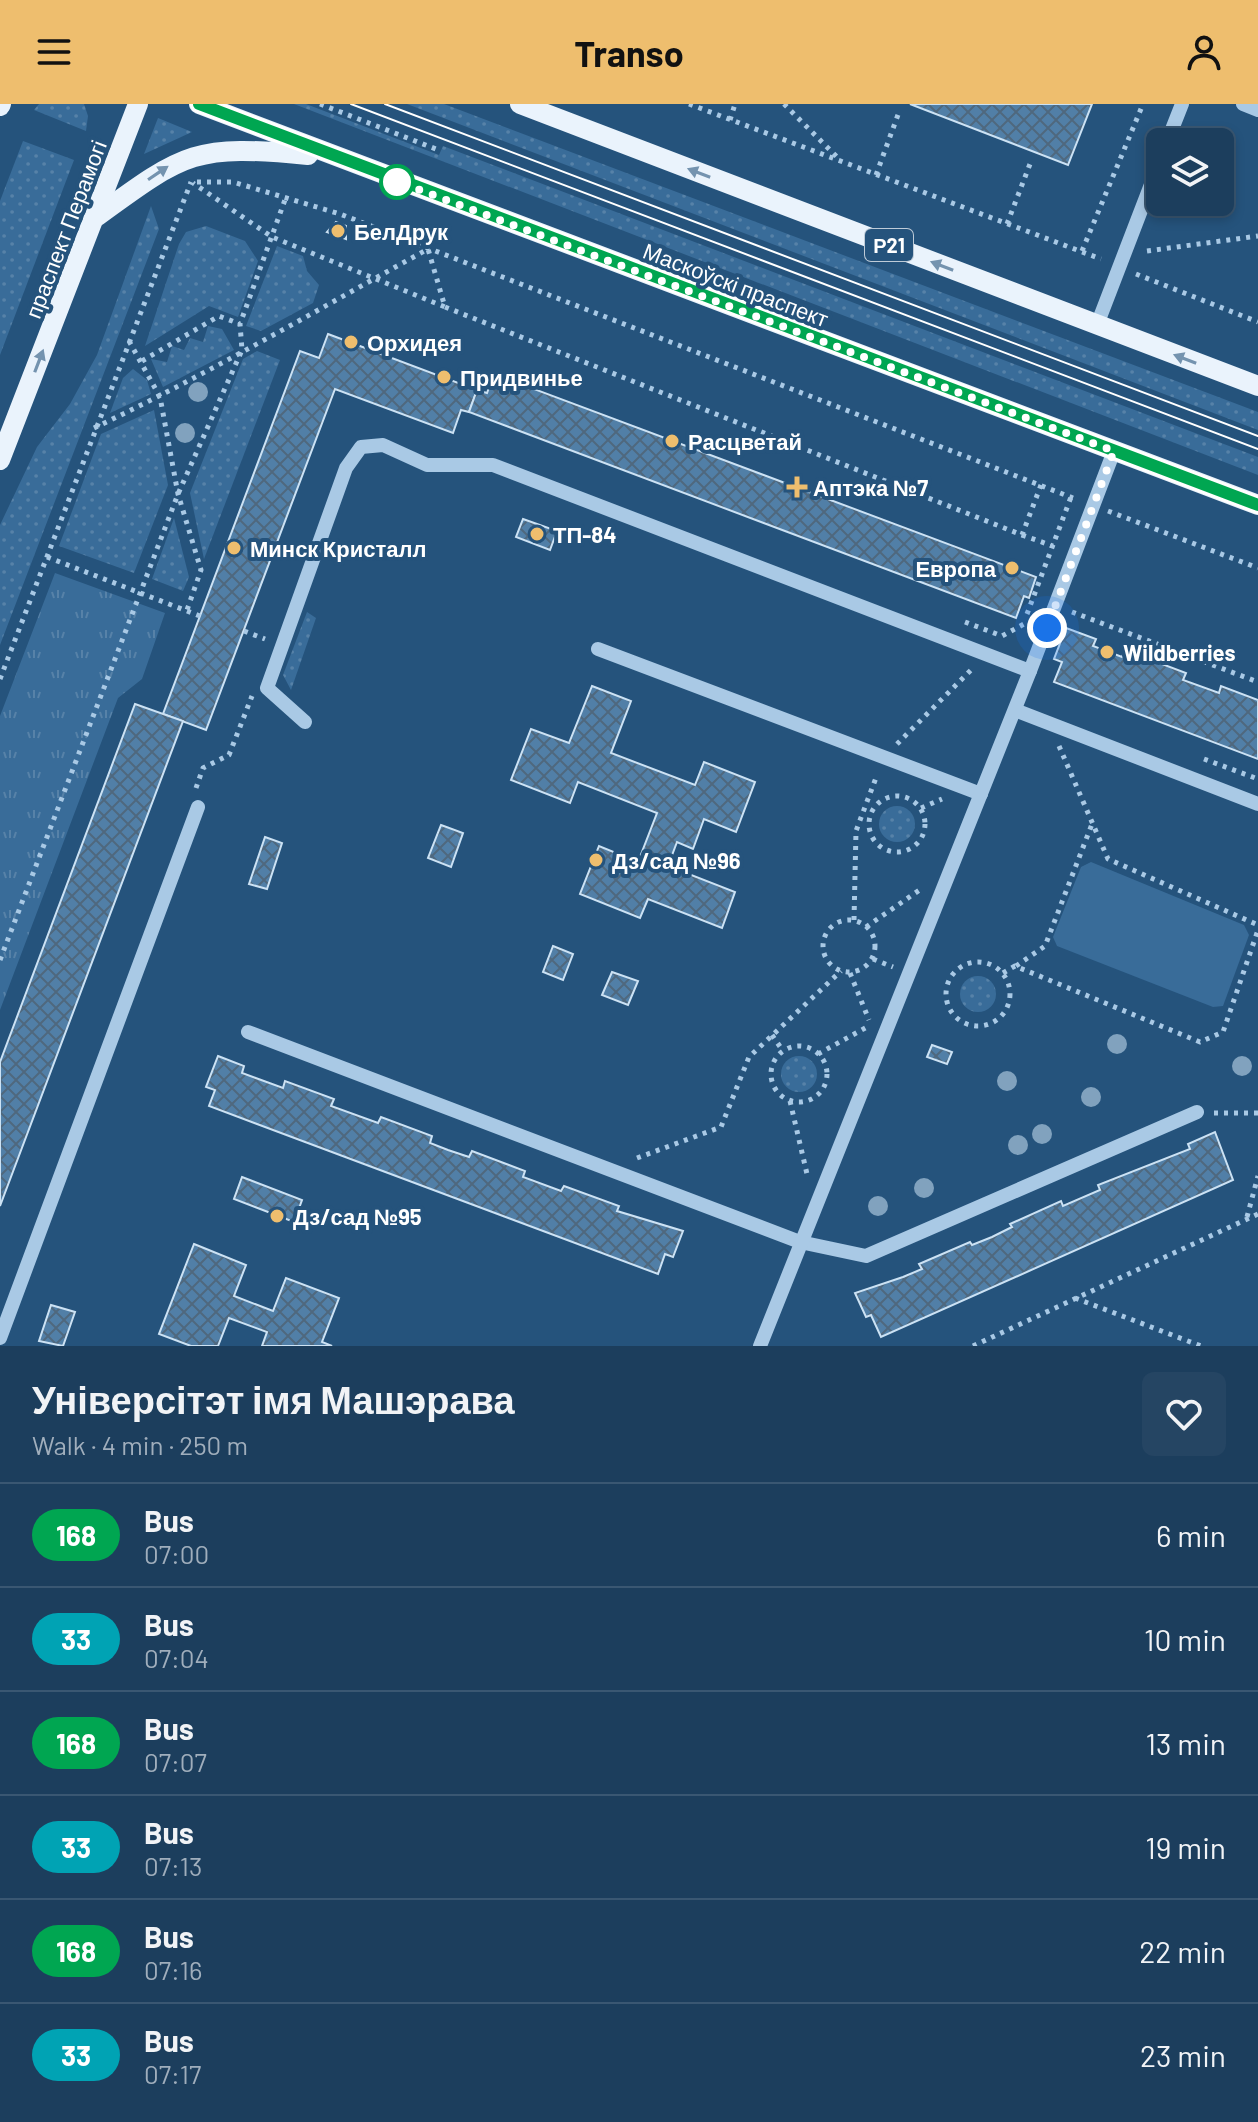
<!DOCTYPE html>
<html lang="en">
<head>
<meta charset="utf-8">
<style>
	:root { --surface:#1c3e5d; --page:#254563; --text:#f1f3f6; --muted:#a0aebc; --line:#3a5772; --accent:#eebe6e }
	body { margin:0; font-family:Barlow,sans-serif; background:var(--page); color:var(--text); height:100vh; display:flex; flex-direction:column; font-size:30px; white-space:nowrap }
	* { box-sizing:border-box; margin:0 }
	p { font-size:26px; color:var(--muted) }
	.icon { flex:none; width:44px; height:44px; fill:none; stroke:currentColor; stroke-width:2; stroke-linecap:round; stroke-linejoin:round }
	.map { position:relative; height:1242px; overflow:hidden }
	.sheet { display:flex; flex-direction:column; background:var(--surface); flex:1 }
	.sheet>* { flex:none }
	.badge { padding:0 16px; border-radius:26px; font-size:28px; line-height:52px }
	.controls { position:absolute; left:1146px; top:24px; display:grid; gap:16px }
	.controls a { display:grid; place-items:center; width:88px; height:88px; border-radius:12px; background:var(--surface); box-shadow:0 4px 12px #0003,0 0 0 2px var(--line); font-size:40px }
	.you { position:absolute; width:40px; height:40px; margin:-20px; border:6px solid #fff; border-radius:50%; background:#1a73e8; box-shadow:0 0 0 12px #1a73e833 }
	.map>.badge { position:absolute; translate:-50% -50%; box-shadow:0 0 0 4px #fff }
	.round { display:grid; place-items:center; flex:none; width:84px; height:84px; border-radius:12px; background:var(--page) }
	.head { display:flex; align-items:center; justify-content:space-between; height:136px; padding:0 32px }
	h1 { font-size:38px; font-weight:700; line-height:60px }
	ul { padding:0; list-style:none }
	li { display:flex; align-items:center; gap:24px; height:104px; padding:0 32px; border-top:2px solid var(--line) }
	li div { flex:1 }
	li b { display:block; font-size:30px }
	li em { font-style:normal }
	li .badge { min-width:88px; font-weight:700; text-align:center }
	header { display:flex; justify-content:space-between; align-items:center; height:104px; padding:0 32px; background:var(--accent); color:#111; font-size:36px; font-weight:700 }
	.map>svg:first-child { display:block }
	.grass { fill:url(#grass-dots) }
	.park { fill:url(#park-tufts) }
	.pitch { fill:#396c99 }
	.building { fill:url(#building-cross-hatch); stroke:#cce2f4; stroke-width:2 }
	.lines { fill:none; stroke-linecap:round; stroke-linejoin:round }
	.path { stroke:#a9c9e5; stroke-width:5; stroke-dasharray:4 6; stroke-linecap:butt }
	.minor { stroke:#a9c9e5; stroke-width:14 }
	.major { stroke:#eaf3fc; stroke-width:20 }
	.tram { stroke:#fff; stroke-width:2 }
	.tree { fill:#81a2be }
	.oneway { fill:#7493af }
	.line-casing { stroke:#fff; stroke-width:18 }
	.line { stroke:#00a651; stroke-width:12 }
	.walk { stroke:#fff; stroke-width:8; stroke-dasharray:0 14.4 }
	.stop-dot { fill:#fff; stroke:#00a651; stroke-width:4 }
	.poi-dot { fill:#eebe6e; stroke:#25537c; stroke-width:3 }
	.labels { text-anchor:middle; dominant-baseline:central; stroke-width:8; stroke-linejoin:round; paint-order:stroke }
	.shield { fill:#25537c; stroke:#becbd8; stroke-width:2 }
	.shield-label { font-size:20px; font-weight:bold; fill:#fff }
	.street-label { font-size:22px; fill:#fff; stroke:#25537c }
	.poi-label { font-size:22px; font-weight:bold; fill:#fff; stroke:#25537c; text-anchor:start }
</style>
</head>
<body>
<header><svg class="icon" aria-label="menu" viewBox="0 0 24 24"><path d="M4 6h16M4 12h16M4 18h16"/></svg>Transo<svg class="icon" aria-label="person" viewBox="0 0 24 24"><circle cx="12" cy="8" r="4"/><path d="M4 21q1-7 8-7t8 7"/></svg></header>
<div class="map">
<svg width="1258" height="1242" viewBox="0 0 1258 1242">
	<defs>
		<pattern id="grass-dots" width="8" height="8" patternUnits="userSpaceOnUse" patternTransform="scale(2)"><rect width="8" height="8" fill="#396c99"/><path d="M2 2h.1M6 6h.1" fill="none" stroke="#5782a8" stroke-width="1.8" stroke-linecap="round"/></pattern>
		<pattern id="park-tufts" width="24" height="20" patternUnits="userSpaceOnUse" patternTransform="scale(2)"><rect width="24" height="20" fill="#396c99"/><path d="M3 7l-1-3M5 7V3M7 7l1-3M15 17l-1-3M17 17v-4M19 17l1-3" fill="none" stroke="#5782a8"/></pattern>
		<pattern id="building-cross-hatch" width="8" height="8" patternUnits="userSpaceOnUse" patternTransform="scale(2)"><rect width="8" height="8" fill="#517fa7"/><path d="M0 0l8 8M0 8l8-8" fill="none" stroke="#4f687e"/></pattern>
	</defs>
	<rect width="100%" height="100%" fill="#25537c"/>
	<g class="grass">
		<polygon points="39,0 84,0 88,12 86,27 34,6"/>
		<polygon points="294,0 306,0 439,51 443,42 1258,353 1258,371"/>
		<polygon points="407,0 444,0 1258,308 1258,326"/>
		<polygon points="158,14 192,28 144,50"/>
		<polygon points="23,37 74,56 0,251 0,97"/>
		<polygon points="151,102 159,125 0,541 0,421 37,343 70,300 97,251"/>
		<polygon points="206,122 245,137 258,157 238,213 209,202 145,242 179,140 186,128"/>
		<polygon points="277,142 303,152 307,167 319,181 313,199 261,227 246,222"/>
		<polygon points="208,222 222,225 234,246 163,283 151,255 167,258 172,242 184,246 190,234 203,238"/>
		<polygon points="257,247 280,256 204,455 190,389 243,255"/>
		<polygon points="133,265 147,276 151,290 110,309 123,274"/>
		<polygon points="154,306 168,381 134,469 59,442 101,330"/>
		<polygon points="174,414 189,473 183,487 152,475"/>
		<polygon points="307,508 316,514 291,586 283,571"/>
		<circle cx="897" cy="720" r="18"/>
		<circle cx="978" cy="890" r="18"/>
		<circle cx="799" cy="970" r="18"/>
	</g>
	<polygon class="park" points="55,469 165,509 142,575 118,594 0,906 0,612"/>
	<polygon class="pitch" points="1091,758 1244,821 1249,831 1223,902 1213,903 1057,842 1053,833 1081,763"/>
	<g class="building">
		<polygon points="910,0 1092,0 1068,61"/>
		<polygon points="336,118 346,122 346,135 327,128"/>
		<polygon points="328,230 477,286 469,308 461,306 453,329 335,285 206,626 163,610 300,247 319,254"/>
		<polygon points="494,270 1036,473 1029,494 1024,492 1016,514 469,308 477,286 487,289"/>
		<polygon points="523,415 557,427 550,446 516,433"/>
		<polygon points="1066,524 1096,535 1093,542 1122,553 1125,546 1186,569 1183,576 1219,589 1221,582 1258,596 1258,655 1054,578 1062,558 1054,555"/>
		<polygon points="592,582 631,597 611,649 695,681 704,658 755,678 736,728 704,715 693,745 677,738 668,762 735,788 722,824 648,795 640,814 580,790 599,742 638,758 657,709 578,678 570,699 511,676 531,625 569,639"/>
		<polygon points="135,600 183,617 0,1102 0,958"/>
		<polygon points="441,721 463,729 451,763 428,754"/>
		<polygon points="265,733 282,739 267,785 249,780"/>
		<polygon points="553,842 573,850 563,876 543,868"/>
		<polygon points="612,868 638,877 628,901 602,891"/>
		<polygon points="932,941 952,948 947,960 927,953"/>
		<polygon points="218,952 244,962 242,969 283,984 285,977 334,995 331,1002 378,1019 381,1013 432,1032 430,1039 448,1046 469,1053 472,1047 525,1067 523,1073 561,1087 564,1082 619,1102 617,1107 683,1127 673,1153 665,1150 658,1170 209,1002 215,986 206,983"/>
		<polygon points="1215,1028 1233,1076 881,1233 871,1211 866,1213 855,1189 903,1173 922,1165 919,1160 970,1138 972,1141 992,1133 1012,1123 1010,1120 1061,1097 1063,1102 1100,1086 1098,1081 1190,1045 1188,1040"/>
		<polygon points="242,1073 302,1096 294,1118 234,1095"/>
		<polygon points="194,1140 246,1161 234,1192 273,1207 286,1174 339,1194 322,1238 332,1242 262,1242 267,1228 229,1214 218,1242 191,1242 159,1230"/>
		<polygon points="51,1201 75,1208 63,1242 39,1237"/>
	</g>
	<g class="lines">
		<g class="path">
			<polyline points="320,0 441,47"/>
			<polyline points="689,0 1101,155"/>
			<polyline points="784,0 840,56"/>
			<polyline points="730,16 735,0"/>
			<polyline points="876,71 899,8"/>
			<polyline points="197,78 233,78 340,110 1073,394"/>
			<polyline points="1007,120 1030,60"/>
			<polyline points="1082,147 1143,0"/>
			<polyline points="1147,147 1258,132"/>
			<polyline points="1136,170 1258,218"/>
			<polyline points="445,203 1022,431 1041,381"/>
			<polyline points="129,237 160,293 178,390 201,466 187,506"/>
			<polyline points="142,257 219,212 240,220"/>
			<path d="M94,324C208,270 317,206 428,145L445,203L272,133L193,79"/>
			<polyline points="1108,407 1258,464"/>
			<polyline points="1022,431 1053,442"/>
			<polyline points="47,453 200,512"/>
			<polyline points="1072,508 1258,578"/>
			<polyline points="1027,510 1071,393"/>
			<polyline points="965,518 1002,532 1024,520"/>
			<polyline points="244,527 265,535"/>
			<polyline points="0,575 191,78"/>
			<polyline points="897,640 972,565"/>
			<polyline points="1059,642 1108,755 1258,821"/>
			<polyline points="1204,655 1258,675"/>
			<polyline points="196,684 203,664 229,651 252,592"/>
			<circle cx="897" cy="720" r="28"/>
			<polyline points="921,704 942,695"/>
			<circle cx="849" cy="842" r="26"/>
			<polyline points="854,816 856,727 877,671"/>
			<polyline points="866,823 921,785"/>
			<polyline points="873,855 893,863"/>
			<polyline points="0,856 178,390 242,246 240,220 286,93"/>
			<circle cx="978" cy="890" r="32"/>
			<polyline points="1016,862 1045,842 1092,720"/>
			<polyline points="850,869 869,916"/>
			<polyline points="1003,869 1015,862 1200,938 1223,928 1258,826"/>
			<polyline points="772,931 783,947"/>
			<circle cx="799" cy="970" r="28"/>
			<polyline points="818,950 867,923"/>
			<polyline points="790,997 807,1070"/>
			<polyline points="1214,1009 1258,1009"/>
			<polyline points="637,1054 721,1023 749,953 841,867"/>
			<polyline points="1247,1113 1258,1072"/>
			<polyline points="1075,1194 1201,1242"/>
			<polyline points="973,1242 1258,1110"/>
		</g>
		<g class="minor">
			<polyline points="1243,0 1258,6"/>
			<polyline points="1167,38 1182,0"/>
			<polyline points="1097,221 1160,57"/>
			<polyline points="598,545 981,690"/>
			<polyline points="1015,606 1258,700"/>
			<polyline points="305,618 267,584 346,364 361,343 383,341 427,361 493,361 1030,567"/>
			<polyline points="248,928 800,1138 866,1152 1197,1008"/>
			<polyline points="0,1234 198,703"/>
			<polyline points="760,1242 1030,567 1114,347"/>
		</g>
		<g class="major">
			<polyline points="199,0 1258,401"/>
			<polyline points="520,0 1258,282"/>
			<polyline points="0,2 1,0"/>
			<path d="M96,113C185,48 195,40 308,51"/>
			<polyline points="0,356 138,0"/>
		</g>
		<g class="tram">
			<polyline points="351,0 1258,345"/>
			<polyline points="385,0 1258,332"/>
		</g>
	</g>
	<g class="tree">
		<circle cx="198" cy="288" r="10"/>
		<circle cx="185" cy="329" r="10"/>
		<circle cx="1117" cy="940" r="10"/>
		<circle cx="1242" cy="962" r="10"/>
		<circle cx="1007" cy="977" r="10"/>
		<circle cx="1091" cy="993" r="10"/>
		<circle cx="1042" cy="1030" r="10"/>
		<circle cx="1018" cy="1041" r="10"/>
		<circle cx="924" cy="1084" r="10"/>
		<circle cx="878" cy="1102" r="10"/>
	</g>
	<defs><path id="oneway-solid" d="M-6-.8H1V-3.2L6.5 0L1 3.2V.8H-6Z" transform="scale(2)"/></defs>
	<g class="oneway">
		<use href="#oneway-solid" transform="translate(158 69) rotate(-34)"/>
		<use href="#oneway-solid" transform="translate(699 69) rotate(-159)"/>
		<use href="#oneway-solid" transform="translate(942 162) rotate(-159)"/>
		<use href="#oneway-solid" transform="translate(1185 255) rotate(-159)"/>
		<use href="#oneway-solid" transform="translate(39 257) rotate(-69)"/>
	</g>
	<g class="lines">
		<defs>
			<polyline id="line" points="199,0 1258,401"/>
		</defs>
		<use href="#line" class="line-casing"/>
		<use href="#line" class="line"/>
		<polyline class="walk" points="397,78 388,74 1114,347 1047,524"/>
	</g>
	<circle class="stop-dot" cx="397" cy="78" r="16"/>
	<g class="poi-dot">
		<circle cx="338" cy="127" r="8"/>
		<circle cx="351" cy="238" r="8"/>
		<circle cx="444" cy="273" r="8"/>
		<circle cx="672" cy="337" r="8"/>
		<path d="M793 371h8v8h8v8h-8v8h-8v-8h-8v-8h8z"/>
		<circle cx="537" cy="430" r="8"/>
		<circle cx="234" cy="444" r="8"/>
		<circle cx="1012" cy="464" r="8"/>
		<circle cx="1107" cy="548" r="8"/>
		<circle cx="596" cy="756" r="8"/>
		<circle cx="277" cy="1112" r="8"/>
	</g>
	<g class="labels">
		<rect class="shield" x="865" y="125" width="48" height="32" rx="6"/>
		<g class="shield-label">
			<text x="889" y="141">Р21</text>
		</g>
		<g class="street-label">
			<text transform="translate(65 125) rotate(-69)">праспект Перамогі</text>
			<text transform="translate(736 180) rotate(21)">Маскоўскі праспект</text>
		</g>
		<g class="poi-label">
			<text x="354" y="127">БелДрук</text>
			<text x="367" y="238">Орхидея</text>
			<text x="460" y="273">Придвинье</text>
			<text x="688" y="337">Расцветай</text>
			<text x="813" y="383">Аптэка №7</text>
			<text x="553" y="430">ТП-84</text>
			<text x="250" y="444">Минск Кристалл</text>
			<text x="996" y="464" text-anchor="end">Европа</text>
			<text x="1123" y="548">Wildberries</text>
			<text x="612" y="756">Дз/сад №96</text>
			<text x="293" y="1112">Дз/сад №95</text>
		</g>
	</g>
</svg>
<div class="controls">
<a><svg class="icon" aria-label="layers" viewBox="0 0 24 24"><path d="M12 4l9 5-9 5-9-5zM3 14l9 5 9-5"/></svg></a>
</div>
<div class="you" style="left:1047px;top:524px"></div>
</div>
<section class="sheet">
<div class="head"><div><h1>Універсітэт імя Машэрава</h1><p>Walk · 4 min · 250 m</p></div><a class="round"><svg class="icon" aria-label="heart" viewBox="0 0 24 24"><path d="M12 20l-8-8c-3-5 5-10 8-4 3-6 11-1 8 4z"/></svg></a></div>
<ul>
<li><span class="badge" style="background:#00a651;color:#fff">168</span><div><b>Bus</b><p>07:00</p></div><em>6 min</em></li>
<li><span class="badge" style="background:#00a3b4;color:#fff">33</span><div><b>Bus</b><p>07:04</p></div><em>10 min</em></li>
<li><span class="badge" style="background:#00a651;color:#fff">168</span><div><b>Bus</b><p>07:07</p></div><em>13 min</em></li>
<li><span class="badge" style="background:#00a3b4;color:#fff">33</span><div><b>Bus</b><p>07:13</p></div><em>19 min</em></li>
<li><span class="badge" style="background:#00a651;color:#fff">168</span><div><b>Bus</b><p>07:16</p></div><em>22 min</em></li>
<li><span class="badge" style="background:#00a3b4;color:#fff">33</span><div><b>Bus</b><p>07:17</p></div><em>23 min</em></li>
</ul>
</section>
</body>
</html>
